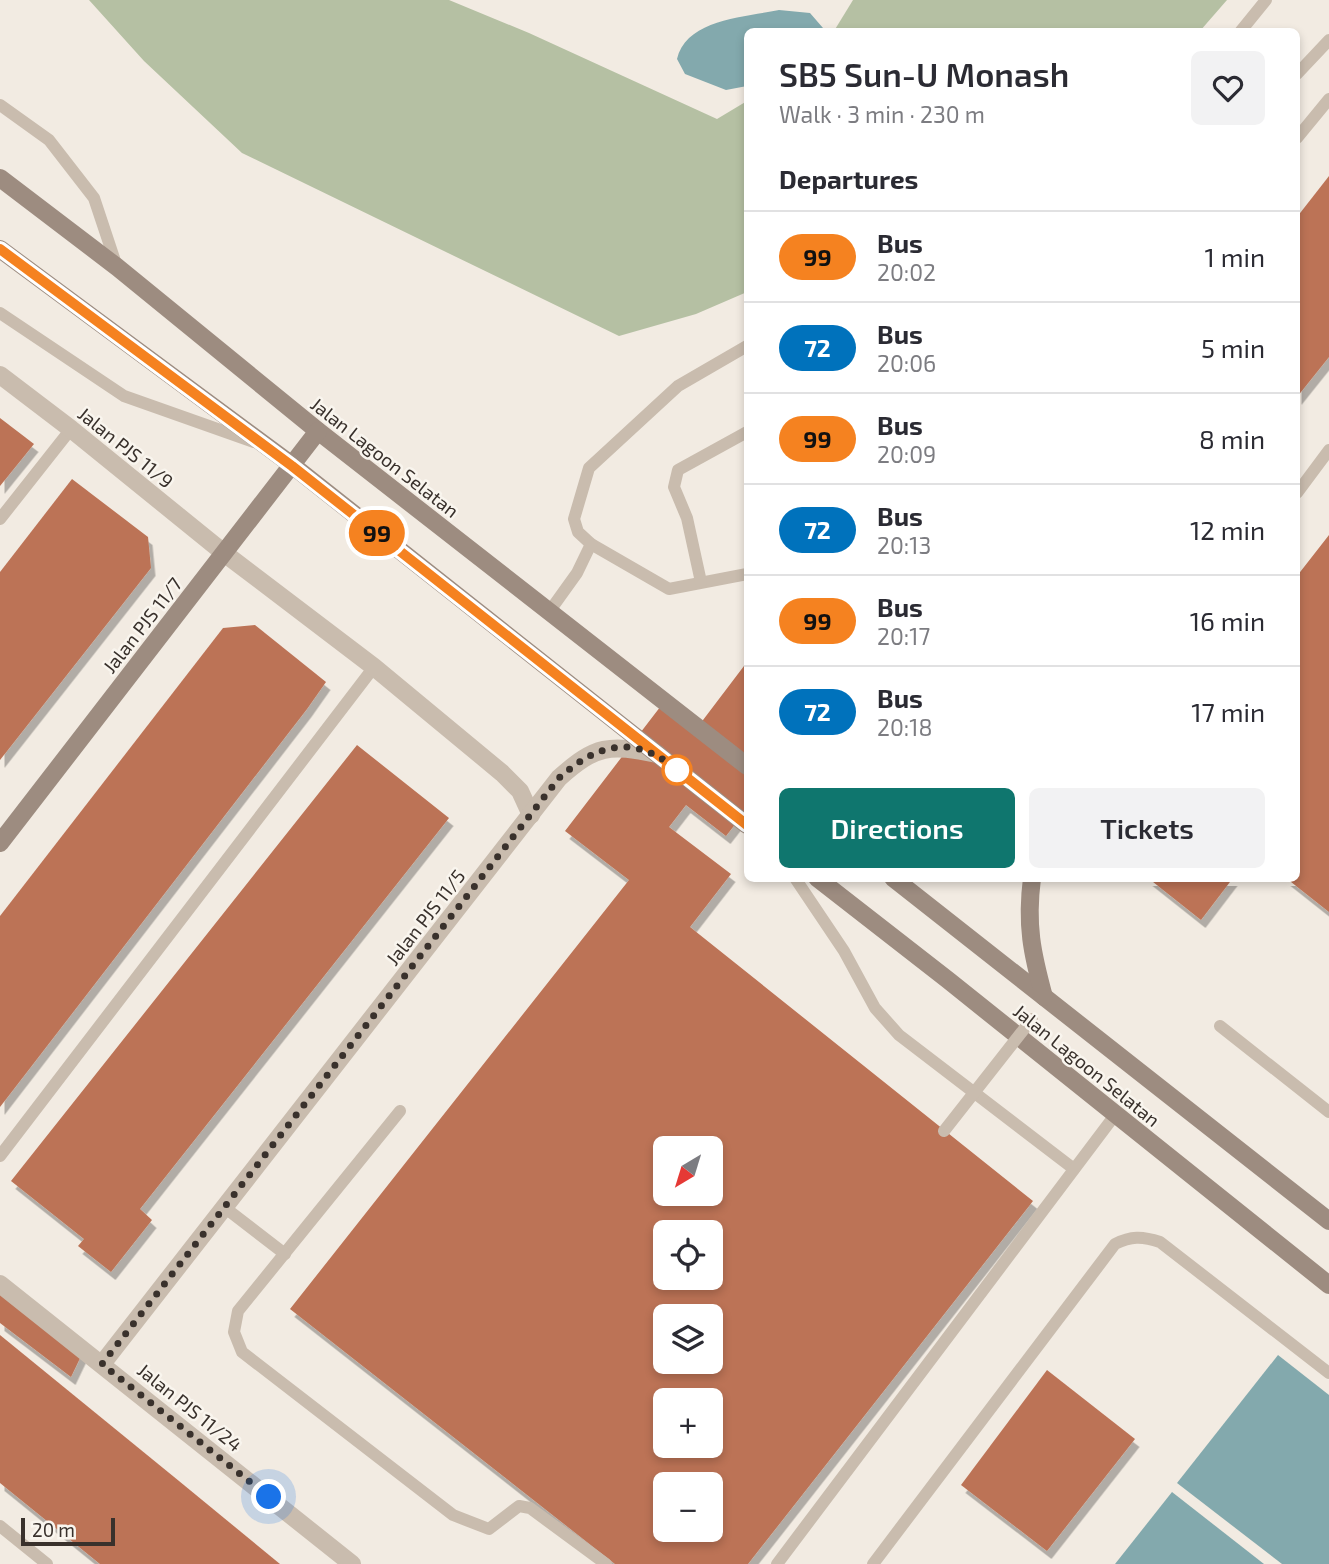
<!DOCTYPE html>
<html lang="en">
<head>
<meta charset="utf-8">
<style>
	:root { --surface:#fff; --page:#f2f2f3; --text:#2b2b33; --muted:#7c7c81; --line:#e1e1e2; --accent:#0f766e }
	body { margin:0; font-family:"Exo 2",sans-serif; background:var(--page); color:var(--text); height:100vh; display:flex; flex-direction:column; font-size:26px; white-space:nowrap }
	* { box-sizing:border-box; margin:0 }
	p { font-size:23px; color:var(--muted) }
	.icon { flex:none; width:38px; height:38px; fill:none; stroke:currentColor; stroke-width:2; stroke-linecap:round; stroke-linejoin:round }
	.map { position:relative; flex:1; overflow:hidden }
	.drawer { position:absolute; left:744px; top:28px; width:556px; height:854px; display:flex; flex-direction:column; background:var(--surface); border-radius:10px; box-shadow:0 4px 10px #0003 }
	.drawer>* { flex:none }
	.badge { padding:0 14px; border-radius:23px; font-size:24px; line-height:46px }
	.needle { width:46px; rotate:218deg }
	.controls { position:absolute; left:653px; top:1136px; display:grid; gap:14px }
	.controls a { display:grid; place-items:center; width:70px; height:70px; border-radius:10px; background:var(--surface); box-shadow:0 4px 10px #0003; font-size:35px }
	.scale { position:absolute; left:21px; bottom:18px; width:94px; box-sizing:border-box; padding-left:7px; border:4px solid #39312c; border-top:0; font-size:19px; line-height:24px; white-space:nowrap; color:#39312c; -webkit-text-stroke:5px #f9f5ee; paint-order:stroke }
	.you { position:absolute; width:35px; height:35px; margin:-18px; border:5px solid #fff; border-radius:50%; background:#1a73e8; box-shadow:0 0 0 10px #1a73e833 }
	.map>.badge { position:absolute; translate:-50% -50%; box-shadow:0 0 0 4px #fff }
	h2 { padding:0 35px; font-size:26px; line-height:63px }
	.round { display:grid; place-items:center; flex:none; width:74px; height:74px; border-radius:10px; background:var(--page) }
	.headline { display:flex; align-items:center; justify-content:space-between; height:119px; padding:0 35px }
	h1 { font-size:33px; font-weight:600; line-height:52px }
	.cta { display:flex; gap:14px; margin-top:auto; padding:14px 35px }
	.cta a { flex:1; height:80px; border-radius:10px; background:var(--accent); color:#fff; font-size:28px; font-weight:600; line-height:80px; text-align:center }
	.cta a+a { background:var(--page); color:var(--text) }
	ul { padding:0; list-style:none }
	li { display:flex; align-items:center; gap:21px; height:91px; padding:0 35px; border-top:2px solid var(--line) }
	li div { flex:1 }
	li b { display:block; font-size:26px }
	li em { font-style:normal }
	li .badge { min-width:77px; font-weight:700; text-align:center }
	.map>svg:first-child { display:block }
	.green { fill:#b5c0a3 }
	.water { fill:#83a9ad }
	.building { fill:#bc7356; fill-rule:evenodd; filter:url(#shadow) }
	.lines { fill:none; stroke-linecap:round; stroke-linejoin:round }
	.lane { stroke:#c9bcae; stroke-width:12 }
	.street { stroke:#c9bcae; stroke-width:18 }
	.secondary { stroke:#9d8c80; stroke-width:18 }
	.lane-bridge { stroke:#c9bcae; stroke-width:12 }
	.line-casing { stroke:#fff; stroke-width:16 }
	.line { stroke:#f58220; stroke-width:10 }
	.walk { stroke:#39312c; stroke-width:7; stroke-dasharray:0 12.6 }
	.stop-dot { fill:#fff; stroke:#f58220; stroke-width:3.5 }
	.labels { text-anchor:middle; dominant-baseline:central; stroke-width:5; stroke-linejoin:round; paint-order:stroke }
	.street-label { font-size:19px; fill:#39312c; stroke:#f9f5ee }
</style>
</head>
<body>
<div class="map">
<svg width="1329" height="1564" viewBox="0 0 1329 1564">
	<defs>
		<filter id="shadow"><feDropShadow dx="4.5" dy="8" stdDeviation="0" flood-color="#0004"/></filter>
	</defs>
	<rect width="100%" height="100%" fill="#f2ebe2"/>
	<g class="green">
		<polygon points="89,0 449,0 529,33 717,119 747,101 747,292 696,314 619,336 242,153 144,61"/>
		<polygon points="853,0 1227,0 1200,31 834,31"/>
	</g>
	<g class="water">
		<path d="M779,10L810,13L823,28L820,32H747V86L726,90L685,74L677,59C686,19 745,17 779,10Z"/>
		<polygon points="1278,1355 1329,1395 1329,1564 1282,1564 1177,1483"/>
		<polygon points="1172,1492 1264,1564 1115,1564"/>
	</g>
	<g class="building">
		<polygon points="1329,176 1329,357 1297,397 1297,217"/>
		<polygon points="0,418 34,444 0,486"/>
		<polygon points="72,479 148,537 151,568 0,760 0,572"/>
		<polygon points="1329,535 1329,912 1286,878 1297,878 1297,576"/>
		<polygon points="255,625 326,682 307,709 0,1107 0,916 223,628"/>
		<path d="M747,662V809L726,836L686,805L669,827L731,874L690,927L1033,1201L748,1564H615L290,1309L629,880L565,831L667,698L700,724ZM665,1148H710V1194H665ZM665,1232H710V1278H665ZM665,1316H710V1362H665ZM665,1400H710V1446H665ZM665,1484H710V1530H665Z"/>
		<polygon points="357,745 449,818 140,1209 152,1220 111,1272 78,1246 84,1239 11,1181"/>
		<polygon points="1148,878 1233,878 1201,920"/>
		<polygon points="0,1292 82,1354 71,1377 0,1323"/>
		<polygon points="0,1335 179,1481 280,1564 100,1564 0,1483"/>
		<polygon points="1047,1370 1135,1439 1047,1551 961,1485"/>
	</g>
	<g class="lines">
		<g class="lane">
			<polyline points="1240,32 1266,0"/>
			<polyline points="1297,74 1329,40"/>
			<polyline points="0,105 49,140 94,198 117,267"/>
			<polyline points="1297,138 1329,99"/>
			<polyline points="0,313 124,396 254,442"/>
			<polyline points="1297,493 1329,450"/>
			<polyline points="0,519 71,429"/>
			<polyline points="591,544 669,589 747,574"/>
			<polyline points="701,582 687,518 674,487 678,470 747,432"/>
			<polyline points="549,612 577,573 591,544 578,532 574,519 589,468 678,386 747,346"/>
			<polyline points="795,878 844,951 875,1008 899,1035 1074,1169"/>
			<polyline points="1220,1026 1329,1112"/>
			<polyline points="400,1111 238,1311 234,1332 242,1352 453,1515 489,1529 519,1506 530,1508 606,1564"/>
			<polyline points="0,1156 374,667"/>
			<polyline points="224,1207 285,1254"/>
			<polyline points="0,1526 47,1564"/>
			<polyline points="777,1564 1115,1115"/>
			<path d="M873,1564L1115,1244C1131,1236 1142,1236 1160,1242L1329,1373"/>
		</g>
		<g class="street">
			<polyline points="0,375 71,429 224,553 374,667 502,773 520,791 531,815"/>
			<polyline points="0,1284 352,1564"/>
			<path d="M102,1364L559,778C596,745 609,744 657,754"/>
		</g>
		<g class="secondary">
			<polyline points="0,178 117,267 318,431 747,766"/>
			<polyline points="0,249 292,465 747,825"/>
			<polyline points="0,843 318,431"/>
			<polyline points="817,878 948,980 1329,1285"/>
			<polyline points="893,878 1329,1221"/>
			<path d="M1032,878C1026,925 1032,953 1044,997"/>
		</g>
		<polyline class="lane-bridge" points="944,1131 1032,1019"/>
	</g>
	<g class="lines">
		<defs>
			<polyline id="line" points="0,249 292,466 747,825"/>
		</defs>
		<use href="#line" class="line-casing"/>
		<use href="#line" class="line"/>
		<path class="walk" d="M269,1497L102,1364L559,778C598,743 635,734 677,770"/>
	</g>
	<circle class="stop-dot" cx="677" cy="770" r="14"/>
	<g class="labels">
		<g class="street-label">
			<text transform="translate(126 447) rotate(39)">Jalan PJS 11/9</text>
			<text transform="translate(385 457) rotate(38)">Jalan Lagoon Selatan</text>
			<text transform="translate(142 625) rotate(-52)">Jalan PJS 11/7</text>
			<text transform="translate(425 917) rotate(-52)">Jalan PJS 11/5</text>
			<text transform="translate(1087 1065) rotate(39)">Jalan Lagoon Selatan</text>
			<text transform="translate(190 1407) rotate(39)">Jalan PJS 11/24</text>
		</g>
	</g>
</svg>
<div class="controls">
<a><svg class="needle" viewBox="-14 -14 28 28"><path d="M0-13l5 13h-10z" fill="#e53935"/><path d="M0 13l5-13h-10z" fill="#7c7c81"/></svg></a>
<a><svg class="icon" aria-label="locate" viewBox="0 0 24 24"><circle cx="12" cy="12" r="6"/><path d="M12 2v4M12 18v4M2 12h4M18 12h4"/></svg></a>
<a><svg class="icon" aria-label="layers" viewBox="0 0 24 24"><path d="M12 4l9 5-9 5-9-5zM3 14l9 5 9-5"/></svg></a>
<a>+</a>
<a>−</a>
</div>
<div class="scale">20 m</div>
<div class="you" style="left:269px;top:1497px"></div>
<b class="badge" style="left:377px;top:533px;background:#f58220;color:#111">99</b>
<section class="drawer">
<div class="headline"><div><h1>SB5 Sun-U Monash</h1><p>Walk · 3 min · 230 m</p></div><a class="round"><svg class="icon" aria-label="heart" viewBox="0 0 24 24"><path d="M12 20l-8-8c-3-5 5-10 8-4 3-6 11-1 8 4z"/></svg></a></div>
<h2>Departures</h2>
<ul>
<li><span class="badge" style="background:#f58220;color:#111">99</span><div><b>Bus</b><p>20:02</p></div><em>1 min</em></li>
<li><span class="badge" style="background:#0072bc;color:#fff">72</span><div><b>Bus</b><p>20:06</p></div><em>5 min</em></li>
<li><span class="badge" style="background:#f58220;color:#111">99</span><div><b>Bus</b><p>20:09</p></div><em>8 min</em></li>
<li><span class="badge" style="background:#0072bc;color:#fff">72</span><div><b>Bus</b><p>20:13</p></div><em>12 min</em></li>
<li><span class="badge" style="background:#f58220;color:#111">99</span><div><b>Bus</b><p>20:17</p></div><em>16 min</em></li>
<li><span class="badge" style="background:#0072bc;color:#fff">72</span><div><b>Bus</b><p>20:18</p></div><em>17 min</em></li>
</ul>
<div class="cta"><a>Directions</a><a>Tickets</a></div>
</section>
</div>
</body>
</html>
